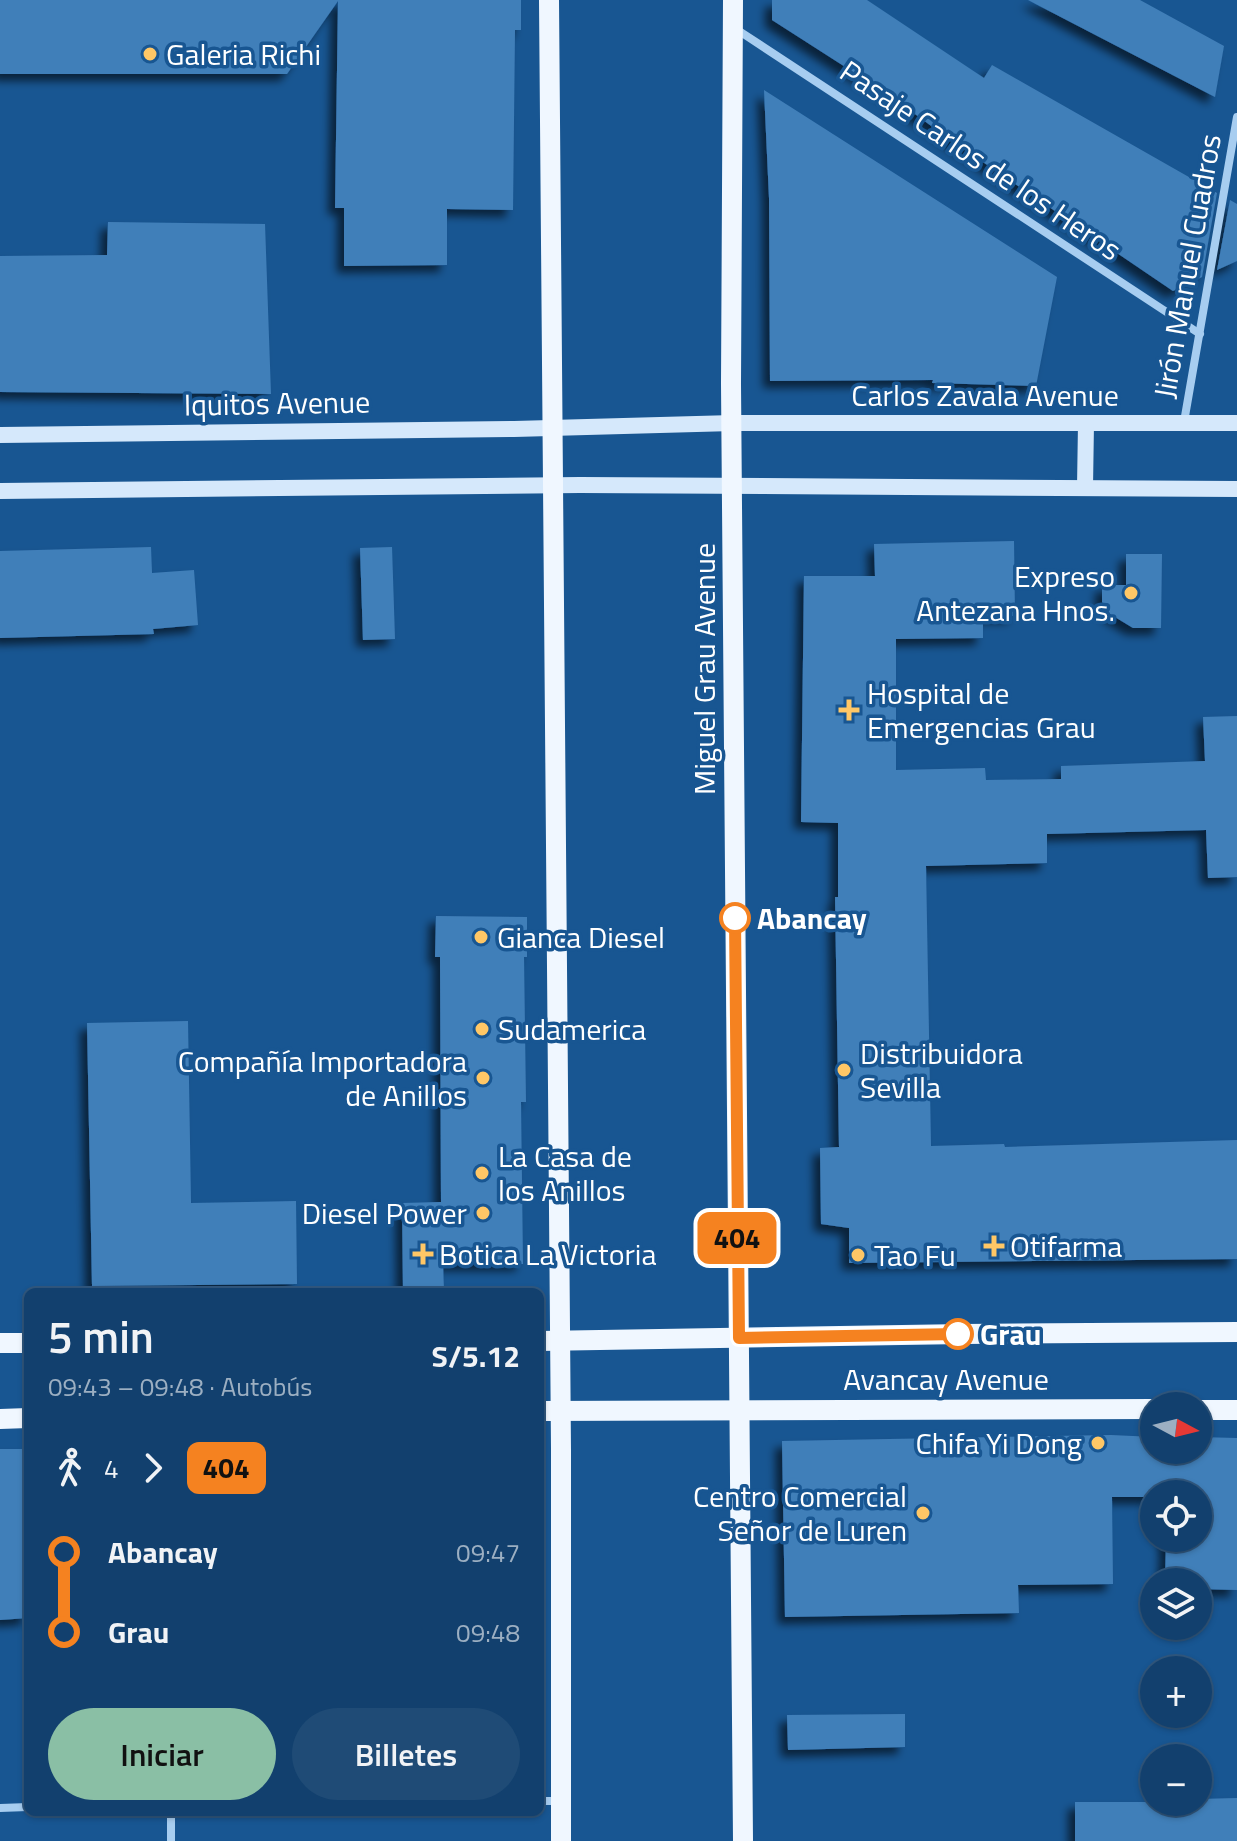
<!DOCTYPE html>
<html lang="es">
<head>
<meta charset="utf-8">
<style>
	:root { --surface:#12406e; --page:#1f4b76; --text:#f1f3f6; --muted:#9cafc2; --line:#315981; --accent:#8abfa5 }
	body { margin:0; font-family:"Titillium Web",sans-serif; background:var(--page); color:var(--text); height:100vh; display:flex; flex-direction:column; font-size:30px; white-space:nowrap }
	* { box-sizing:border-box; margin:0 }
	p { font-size:26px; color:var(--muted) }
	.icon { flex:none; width:44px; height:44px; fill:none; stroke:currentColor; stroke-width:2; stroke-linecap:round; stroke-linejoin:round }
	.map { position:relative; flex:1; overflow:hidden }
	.drawer { position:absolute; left:24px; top:1288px; width:520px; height:528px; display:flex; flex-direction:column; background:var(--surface); border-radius:12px; box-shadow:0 2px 6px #0004,0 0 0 2px var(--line) }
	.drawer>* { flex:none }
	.badge { padding:0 16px; border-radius:12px; font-size:28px; line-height:52px }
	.needle { width:52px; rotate:97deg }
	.tools { position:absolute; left:1140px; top:1392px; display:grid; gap:16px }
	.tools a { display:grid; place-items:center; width:72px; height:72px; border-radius:50%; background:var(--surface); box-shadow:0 2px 6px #0004,0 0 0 2px var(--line); font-size:40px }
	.map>.badge { position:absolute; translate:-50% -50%; box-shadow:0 0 0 4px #fff }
	.legs { display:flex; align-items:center; gap:12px; height:88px; padding:0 24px; font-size:26px }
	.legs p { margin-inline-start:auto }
	.head { display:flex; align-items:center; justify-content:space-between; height:136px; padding:0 24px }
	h1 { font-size:44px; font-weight:600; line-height:60px }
	.button { display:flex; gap:16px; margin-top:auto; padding:16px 24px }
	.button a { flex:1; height:92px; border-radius:48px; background:var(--accent); color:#111; font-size:32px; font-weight:600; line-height:92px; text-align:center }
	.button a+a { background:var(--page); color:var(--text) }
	ul { padding:0 24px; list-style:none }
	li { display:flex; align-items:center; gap:28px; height:80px; font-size:30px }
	li i { display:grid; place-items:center; width:12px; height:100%; margin:0 10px; background:currentColor }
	li i::after { content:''; width:20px; height:20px; margin:-10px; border:6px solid; border-radius:50%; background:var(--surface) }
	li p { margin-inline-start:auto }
	li:first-child i { background:linear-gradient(#0000 50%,currentColor 0) }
	li:last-child i { background:linear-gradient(currentColor 50%,#0000 0) }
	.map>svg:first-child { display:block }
	.building { fill:#417fb9; filter:url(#shadow) }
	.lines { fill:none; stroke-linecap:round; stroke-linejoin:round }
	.street { stroke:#a7cdf0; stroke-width:8 }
	.secondary { stroke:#d5e8fb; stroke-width:16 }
	.primary { stroke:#f0f7ff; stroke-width:20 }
	.line-1-casing { stroke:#fff; stroke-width:18 }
	.line-1 { stroke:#f58220; stroke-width:12 }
	.poi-dot { fill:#ffc766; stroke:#185692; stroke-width:3 }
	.stop-1-dot { fill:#fff; stroke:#f58220; stroke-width:4 }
	.labels { text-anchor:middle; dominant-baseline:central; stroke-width:7; stroke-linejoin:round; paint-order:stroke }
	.poi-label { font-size:30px; fill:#fff; stroke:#185692; text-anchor:start }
	.street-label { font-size:30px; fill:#fff; stroke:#185692 }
	.stop-label { font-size:30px; font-weight:bold; fill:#fff; stroke:#185692; text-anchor:start }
</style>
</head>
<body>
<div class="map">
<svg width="1237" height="1841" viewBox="0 0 1237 1841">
	<defs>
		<filter id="shadow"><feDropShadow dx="-7" dy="7" stdDeviation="4" flood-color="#0009"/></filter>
	</defs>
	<rect width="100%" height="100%" fill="#185692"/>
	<g class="building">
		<polygon points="0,0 521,0 521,30 515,30 513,210 447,209 447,265 344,266 344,208 335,208 338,1 287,74 0,74"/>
		<polygon points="772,0 867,0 984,78 992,65 1217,193 1202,277 1173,291 949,139 889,95 772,20"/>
		<polygon points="1028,0 1140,0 1224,46 1215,97"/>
		<polygon points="764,90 1057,277 1036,386 932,383 933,380 770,381 769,198"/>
		<polygon points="1230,200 1237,204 1237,261 1217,270"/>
		<polygon points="108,222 265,224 271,394 0,392 0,256 107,255"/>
		<polygon points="1014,541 1015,616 983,616 983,638 896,639 896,770 985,768 986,780 1061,779 1061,766 1205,761 1203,717 1237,716 1237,877 1208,878 1206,830 1047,834 1047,863 926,866 931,1146 1004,1144 1005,1147 1237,1140 1237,1259 849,1263 849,1228 821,1224 820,1148 839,1147 835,897 838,897 838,823 801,822 804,576 875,576 874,544"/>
		<polygon points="151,547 152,573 194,570 198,625 153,629 154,634 0,638 0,551"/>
		<polygon points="392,547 395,639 363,640 360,548"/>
		<polygon points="1126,554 1162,554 1161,628 1133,628 1110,614 1102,602 1102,585 1126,585"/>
		<polygon points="436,916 527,917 527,957 524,957 526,1102 521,1102 523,1264 443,1264 444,1290 403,1291 402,1203 441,1202 440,957 435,957"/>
		<polygon points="188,1021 191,1203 296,1201 297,1284 92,1286 87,1023"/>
		<polygon points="1111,1435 1154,1437 1154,1450 1198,1450 1198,1437 1237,1438 1237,1590 1198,1589 1198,1582 1165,1582 1166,1538 1198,1538 1198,1494 1154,1494 1154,1497 1112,1497 1113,1584 1018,1585 1019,1613 785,1617 782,1441"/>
		<polygon points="0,1449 28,1449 28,1618 0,1620"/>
		<polygon points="905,1714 905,1747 788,1750 787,1715"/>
		<polygon points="1237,1798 1237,1841 1075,1841 1075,1802 1198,1802 1198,1799"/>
	</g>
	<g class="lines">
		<g class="street">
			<polyline points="736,29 1200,334"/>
			<polyline points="1184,422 1237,117"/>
			<polyline points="540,1801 559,1801"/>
			<polyline points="0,1808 28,1807"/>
			<polyline points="171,1841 171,1812"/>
		</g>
		<g class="secondary">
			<polyline points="0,435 514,429 733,423 1237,423"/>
			<polyline points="1085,487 1086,423"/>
			<polyline points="0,491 580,485 1237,489"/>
		</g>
		<g class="primary">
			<polyline points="549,0 561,1449 561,1841"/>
			<polyline points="733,0 731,384 743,1841"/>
			<polyline points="540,1341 964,1334 1237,1332"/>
			<polyline points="0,1343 28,1343"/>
			<polyline points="1198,1410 1237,1410"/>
			<polyline points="540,1411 1154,1409"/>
			<polyline points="0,1419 28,1418"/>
		</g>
	</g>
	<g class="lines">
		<defs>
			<polyline id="line-1" points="735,918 739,1338 958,1334"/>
		</defs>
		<use href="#line-1" class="line-1-casing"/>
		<use href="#line-1" class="line-1"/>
	</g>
	<g class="poi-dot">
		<circle cx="150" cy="54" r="8"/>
		<circle cx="1131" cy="593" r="8"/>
		<path d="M845 698h8v8h8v8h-8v8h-8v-8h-8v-8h8z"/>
		<circle cx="481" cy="937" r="8"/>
		<circle cx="482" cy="1029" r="8"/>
		<circle cx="844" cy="1070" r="8"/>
		<circle cx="483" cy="1078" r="8"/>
		<circle cx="482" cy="1173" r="8"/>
		<circle cx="483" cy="1213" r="8"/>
		<path d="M990 1234h8v8h8v8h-8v8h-8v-8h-8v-8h8z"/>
		<path d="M419 1242h8v8h8v8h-8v8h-8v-8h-8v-8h8z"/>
		<circle cx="858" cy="1255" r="8"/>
		<circle cx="1098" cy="1443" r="8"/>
		<circle cx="923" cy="1513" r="8"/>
	</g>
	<g class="stop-1-dot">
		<circle cx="735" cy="918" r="14"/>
		<circle cx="958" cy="1334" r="14"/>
	</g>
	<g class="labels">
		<g class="poi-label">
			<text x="166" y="54">Galeria Richi</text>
			<text x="1115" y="576" text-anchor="end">Expreso<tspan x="1115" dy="34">Antezana Hnos.</tspan></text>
			<text x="867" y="693">Hospital de<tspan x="867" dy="34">Emergencias Grau</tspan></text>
			<text x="497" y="937">Gianca Diesel</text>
			<text x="498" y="1029">Sudamerica</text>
			<text x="860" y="1053">Distribuidora<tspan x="860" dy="34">Sevilla</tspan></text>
			<text x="467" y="1061" text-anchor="end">Compañía Importadora<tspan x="467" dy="34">de Anillos</tspan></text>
			<text x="498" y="1156">La Casa de<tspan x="498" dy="34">los Anillos</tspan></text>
			<text x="467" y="1213" text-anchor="end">Diesel Power</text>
			<text x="1010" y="1246">Otifarma</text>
			<text x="439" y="1254">Botica La Victoria</text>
			<text x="874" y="1255">Tao Fu</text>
			<text x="1082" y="1443" text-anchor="end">Chifa Yi Dong</text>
			<text x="907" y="1496" text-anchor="end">Centro Comercial<tspan x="907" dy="34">Señor de Luren</tspan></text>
		</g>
		<g class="street-label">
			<text transform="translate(981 160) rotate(34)">Pasaje Carlos de los Heros</text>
			<text transform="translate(1187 266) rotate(-80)">Jirón Manuel Cuadros</text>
			<text x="985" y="395">Carlos Zavala Avenue</text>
			<text transform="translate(277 403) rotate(-1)">Iquitos Avenue</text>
			<text transform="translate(704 669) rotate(-90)">Miguel Grau Avenue</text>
			<text x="946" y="1379">Avancay Avenue</text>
		</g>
		<g class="stop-label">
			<text x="757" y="918">Abancay</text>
			<text x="980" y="1334">Grau</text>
		</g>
	</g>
</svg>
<div class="tools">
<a><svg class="needle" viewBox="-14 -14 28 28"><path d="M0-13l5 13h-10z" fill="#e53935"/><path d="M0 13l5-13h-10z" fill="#9cafc2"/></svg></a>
<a><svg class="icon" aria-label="locate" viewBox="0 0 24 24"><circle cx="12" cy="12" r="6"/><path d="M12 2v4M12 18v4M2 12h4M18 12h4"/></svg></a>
<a><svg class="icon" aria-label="layers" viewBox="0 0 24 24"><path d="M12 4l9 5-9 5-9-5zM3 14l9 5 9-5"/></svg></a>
<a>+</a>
<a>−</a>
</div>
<b class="badge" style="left:737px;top:1238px;background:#f58220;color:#111">404</b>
<section class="drawer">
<div class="head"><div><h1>5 min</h1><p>09:43 – 09:48 · Autobús</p></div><b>S/5.12</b></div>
<div class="legs"><svg class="icon" aria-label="walk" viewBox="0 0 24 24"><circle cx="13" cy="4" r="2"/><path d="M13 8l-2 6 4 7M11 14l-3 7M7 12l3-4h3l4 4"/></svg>4<svg class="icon" aria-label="forward" viewBox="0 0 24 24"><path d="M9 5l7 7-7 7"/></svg><b class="badge" style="background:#f58220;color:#111">404</b></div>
<ul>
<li><i style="color:#f58220"></i><b>Abancay</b><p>09:47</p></li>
<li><i style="color:#f58220"></i><b>Grau</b><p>09:48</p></li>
</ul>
<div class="button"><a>Iniciar</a><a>Billetes</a></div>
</section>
</div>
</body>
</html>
